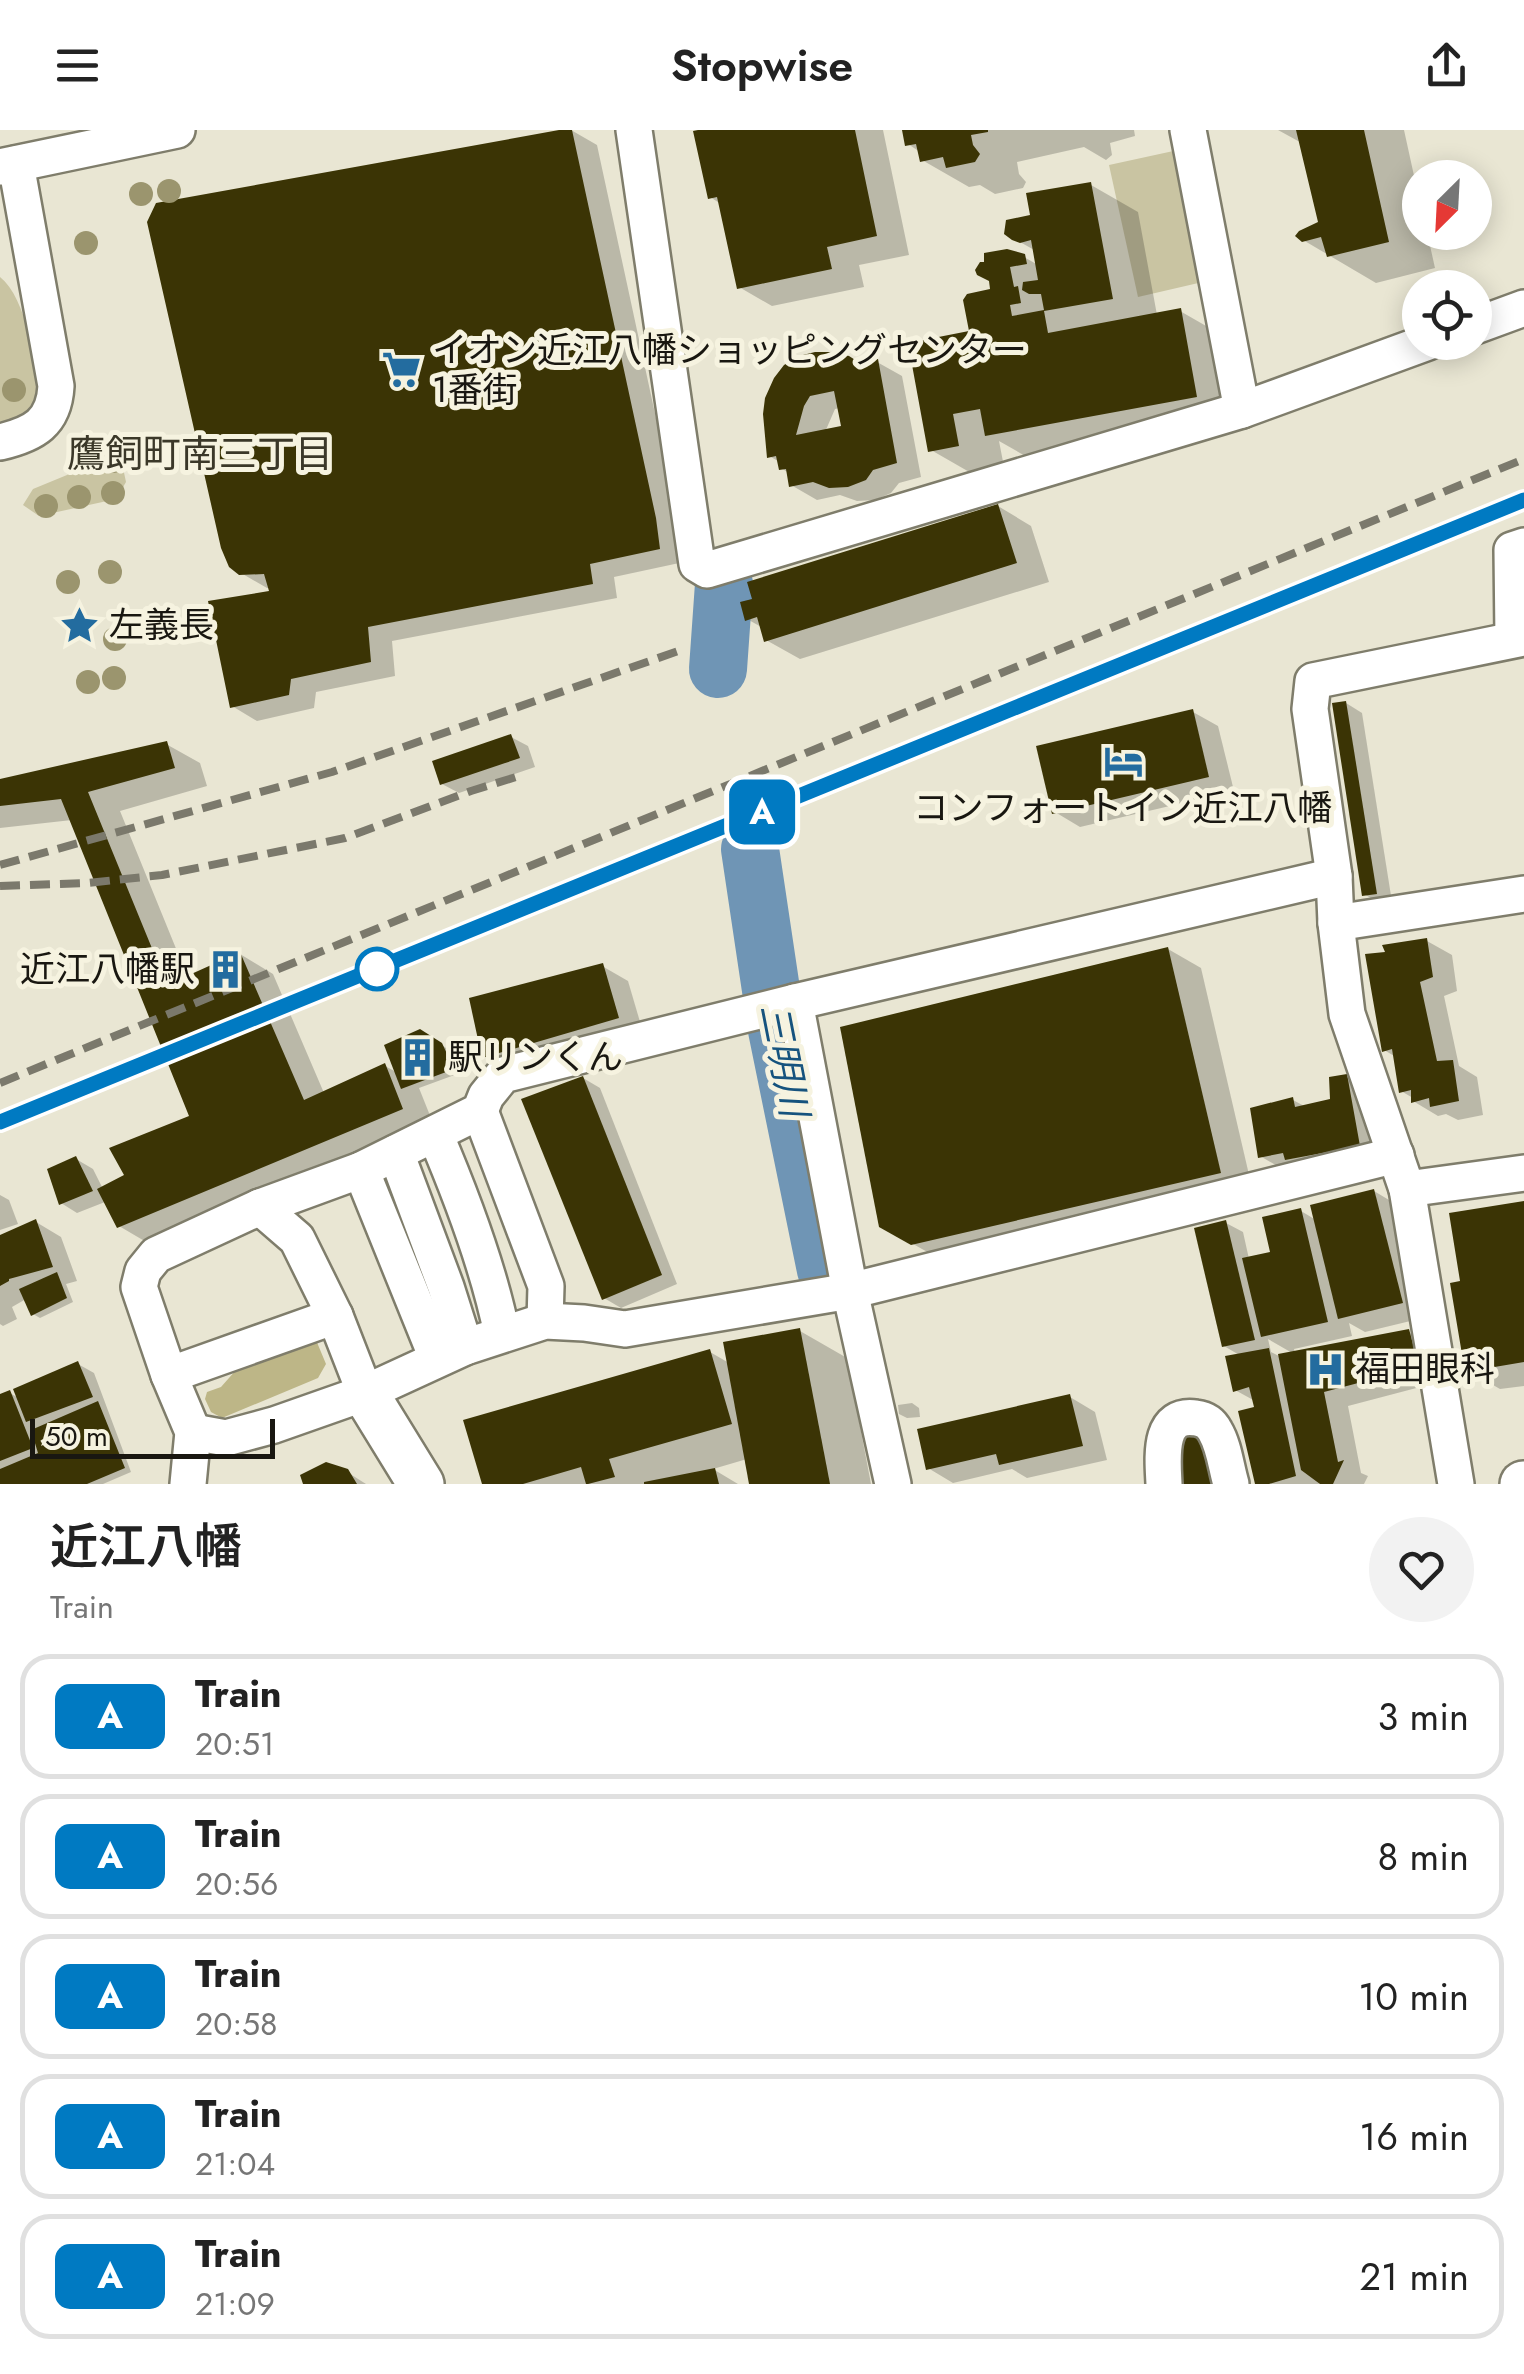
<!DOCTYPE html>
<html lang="en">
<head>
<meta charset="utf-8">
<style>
	:root { --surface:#fff; --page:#f2f2f2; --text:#222; --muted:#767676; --line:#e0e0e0 }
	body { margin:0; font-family:Jost,"Noto Sans JP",sans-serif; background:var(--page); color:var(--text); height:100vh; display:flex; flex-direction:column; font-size:38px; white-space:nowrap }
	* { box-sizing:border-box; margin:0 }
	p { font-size:32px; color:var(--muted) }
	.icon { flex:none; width:55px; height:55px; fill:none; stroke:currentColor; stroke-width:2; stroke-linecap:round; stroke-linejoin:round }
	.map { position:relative; height:1354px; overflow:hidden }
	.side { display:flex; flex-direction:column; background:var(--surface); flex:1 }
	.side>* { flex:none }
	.badge { padding:0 20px; border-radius:15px; font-size:35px; line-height:65px }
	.needle { width:65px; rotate:204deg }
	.buttons { position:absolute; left:1402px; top:30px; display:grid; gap:20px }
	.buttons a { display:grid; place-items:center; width:90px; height:90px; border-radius:50%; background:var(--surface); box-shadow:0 5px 25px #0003; font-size:50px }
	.scale { position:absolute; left:30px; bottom:25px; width:245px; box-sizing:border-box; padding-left:10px; border:5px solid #191711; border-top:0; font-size:28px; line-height:35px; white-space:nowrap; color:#191711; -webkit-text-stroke:8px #f6f3e0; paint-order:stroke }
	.map>.badge { position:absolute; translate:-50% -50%; box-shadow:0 0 0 5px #fff }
	.round { display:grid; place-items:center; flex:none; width:105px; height:105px; border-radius:52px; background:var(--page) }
	.overview { display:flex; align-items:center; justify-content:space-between; height:170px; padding:0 50px }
	h1 { font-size:48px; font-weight:600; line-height:75px }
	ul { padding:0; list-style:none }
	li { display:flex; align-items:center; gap:30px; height:125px; margin:0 20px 15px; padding:0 30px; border:5px solid var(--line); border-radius:30px }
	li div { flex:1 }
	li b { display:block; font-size:38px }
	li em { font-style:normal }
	li .badge { min-width:110px; font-weight:700; text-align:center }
	header { display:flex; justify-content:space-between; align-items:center; height:130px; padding:0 50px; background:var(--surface); font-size:45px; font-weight:600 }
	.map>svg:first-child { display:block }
	.green { fill:#c9c4a2 }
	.forest { fill:#bdb687 }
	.shadow { fill:#0003; fill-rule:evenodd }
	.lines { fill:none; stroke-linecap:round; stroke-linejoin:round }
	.river { stroke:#6f95b5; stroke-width:58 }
	.building { fill:#3b3405; fill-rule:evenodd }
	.minor-casing { stroke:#7f7d6b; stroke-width:40 }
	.major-casing { stroke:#7f7d6b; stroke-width:50 }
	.minor { stroke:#fff; stroke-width:35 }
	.major { stroke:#fff; stroke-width:45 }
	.rail { stroke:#7b796c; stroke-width:8; stroke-dasharray:20 10; stroke-linecap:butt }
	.tree { fill:#9b956e }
	.line-casing { stroke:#fff; stroke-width:22 }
	.line { stroke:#007ac2; stroke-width:15 }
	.stop-dot { fill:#fff; stroke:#007ac2; stroke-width:5 }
	.labels { text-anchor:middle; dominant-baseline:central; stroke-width:10; stroke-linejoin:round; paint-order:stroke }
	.poi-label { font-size:35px; fill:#191711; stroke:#f6f3e0; text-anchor:start }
	.neighbourhood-label { font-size:38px; fill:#3b3829; stroke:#f6f3e0 }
	.water-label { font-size:38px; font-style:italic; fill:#16537e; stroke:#f6f3e0 }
</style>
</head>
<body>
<header><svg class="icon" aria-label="menu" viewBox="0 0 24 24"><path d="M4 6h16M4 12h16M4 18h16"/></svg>Stopwise<svg class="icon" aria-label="share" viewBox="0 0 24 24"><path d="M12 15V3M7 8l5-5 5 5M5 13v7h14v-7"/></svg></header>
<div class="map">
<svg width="1524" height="1354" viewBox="0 0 1524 1354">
	<rect width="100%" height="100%" fill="#e9e6d3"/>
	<g class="green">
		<polygon points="1178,20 1207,151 1138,167 1109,35"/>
		<path d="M0,147C27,168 36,237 43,270L34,286L0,294Z"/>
		<polygon points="107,310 119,319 126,352 116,369 39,386 23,375 33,359 67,345"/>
	</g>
	<polygon class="forest" points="316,1210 326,1234 318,1248 222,1288 211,1282 205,1269 207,1262 221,1257 244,1231"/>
	<g class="shadow">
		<polygon points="571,0 597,15 681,404 684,432 614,447 617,468 392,511 395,546 316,562 314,578 257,591 232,576 272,463 271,458 267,458 241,443"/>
		<polygon points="711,0 883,0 909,125 859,135 864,157 772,176 739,157 721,74 710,67"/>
		<polygon points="904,0 1134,0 1135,6 1110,13 1112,25 1106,30 1084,17 1017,32 1019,44 1026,52 1023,58 995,64 980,55 969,57 922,30 920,22 908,14"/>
		<polygon points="1278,0 1404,0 1420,73 1420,102 1427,102 1435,138 1376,153 1303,110 1321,93 1302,10 1298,11"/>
		<polygon points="1091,55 1138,82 1157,185 1180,181 1227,208 1243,293 1034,331 999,311 1005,342 978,347 931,320 972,203 994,161 991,150 1024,127 1038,135 1036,121 1013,108 1033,87"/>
		<path d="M877,232L902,246L921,347L899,353L891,363L875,370L857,371L840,365L817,370L791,355L789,343L781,338L778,331L769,326L768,269ZM840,278L844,298L825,302L835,279Z"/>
		<polygon points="998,376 1031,396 1049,452 800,529 766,510 763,498 747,489"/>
		<polygon points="1346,573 1362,583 1392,772 1381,774 1364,764"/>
		<polygon points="1193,582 1218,596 1234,661 1080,697 1055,682"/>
		<polygon points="511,607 528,616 535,637 459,663 442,654"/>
		<polygon points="166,614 200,633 207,656 120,681 188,848 240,824 273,844 324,963 385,936 398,943 428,906 449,920 460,943 419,958 435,998 153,1116 119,1096 105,1072 77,1083 61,1073 76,1029 93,1039 103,1059 128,1046 193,987 72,690 0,698 0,652"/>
		<polygon points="1427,811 1452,825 1457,861 1444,866 1459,936 1477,947 1483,985 1458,990 1446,984 1438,986 1413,971 1413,968 1401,961 1396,927 1384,920 1388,824"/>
		<polygon points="1168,819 1201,838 1253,1062 947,1133 881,1096"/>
		<polygon points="602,836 628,851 643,902 510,941 485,926"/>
		<polygon points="1347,947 1372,962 1384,1030 1286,1041 1260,1026 1293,970 1306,977 1333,971"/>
		<polygon points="583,948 600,958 677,1154 621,1178 604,1168"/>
		<path d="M1374,1061L1399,1076L1427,1187L1365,1202L1349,1193L1352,1206L1294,1219L1295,1223L1408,1202L1434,1217L1443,1251L1348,1276L1361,1343L1368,1346L1364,1354H1324L1318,1349L1319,1354H1257V1279L1255,1271L1235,1260L1241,1226L1224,1216L1226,1093L1243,1102L1249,1129L1273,1124L1301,1081L1316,1090ZM1268,1209L1294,1224L1279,1226L1271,1222Z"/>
		<polygon points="0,1065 9,1070 18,1094 0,1100"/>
		<polygon points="1524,1074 1524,1256 1500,1259 1467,1240 1462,1153"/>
		<polygon points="36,1092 61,1107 77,1151 66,1154 73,1172 40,1188 33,1184 26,1169 12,1177 17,1189 3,1196 0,1194 0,1107"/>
		<polygon points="800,1201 847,1228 871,1354 752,1354 747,1329 713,1339 738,1354 486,1354 710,1222 729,1233"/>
		<polygon points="78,1234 94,1243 131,1342 103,1354 0,1354 0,1267 10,1263 20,1269"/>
		<polygon points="1070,1267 1095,1282 1107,1330 1027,1348 1012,1339 953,1353 928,1338"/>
		<polygon points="912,1273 919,1278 920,1287 907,1288 899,1284 898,1275"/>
		<polygon points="347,1342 366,1354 306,1354"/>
	</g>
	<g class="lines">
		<g class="river">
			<polyline points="718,539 724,454"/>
			<polyline points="750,719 777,900 826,1140"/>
		</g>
	</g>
	<g class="building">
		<polygon points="559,0 572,0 656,388 660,419 590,434 593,454 368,497 371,532 291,549 289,565 230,578 208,471 269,461 264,444 239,445 229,437 221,418 147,92 156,73"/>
		<polygon points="698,0 855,0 877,106 827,117 832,139 737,159 717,67 708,69 693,1"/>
		<polygon points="902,0 988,0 988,2 971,5 973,15 980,24 975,32 946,38 943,27 920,32 916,14 905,16"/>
		<polygon points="1296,0 1364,0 1389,112 1327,127 1321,107 1302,112 1295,106 1299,101 1318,92"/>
		<polygon points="1091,52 1113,169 1044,181 1048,203 1181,178 1197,267 985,306 980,279 953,284 959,316 928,322 908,213 969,201 963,170 967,164 990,159 989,151 977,145 975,140 980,132 984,132 984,123 1007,119 1025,124 1027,134 1010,137 1014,157 1018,156 1021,173 1010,175 1012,186 1044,180 1041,164 1029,164 1022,160 1023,152 1038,150 1031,110 1020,113 1012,110 1004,104 1006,90 1030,85 1026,63"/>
		<path d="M815,222H833L849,226L860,233L878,229L897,333L873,340L866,350L848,357L829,358L813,352L789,357L786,339L779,340L776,326L767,328L763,284L765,268L774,248L784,235L799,226ZM834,261L841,296L796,305L804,276L810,266Z"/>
		<polygon points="998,374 1017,433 764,512 757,487 745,491 740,472 752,469 747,452"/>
		<polygon points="1346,571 1377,764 1362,766 1332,573"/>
		<polygon points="1193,579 1209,647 1052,684 1036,616"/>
		<polygon points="511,604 520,628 440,655 432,631"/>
		<polygon points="167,611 175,638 88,662 167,855 240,822 304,970 385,933 403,979 117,1098 97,1059 124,1045 109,1018 189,986 61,669 0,676 0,649"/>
		<polygon points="1427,808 1433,847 1420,852 1437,931 1453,930 1459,971 1430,977 1429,968 1411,973 1411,960 1399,963 1392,919 1382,922 1365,824 1385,822 1382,815"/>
		<polygon points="1168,817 1221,1043 911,1115 879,1097 840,897"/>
		<polygon points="603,833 619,888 482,928 469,868"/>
		<polygon points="420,899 442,913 454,939 401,959 384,915"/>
		<polygon points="1347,944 1360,1016 1285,1030 1283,1023 1258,1028 1250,978 1293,967 1295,977 1330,969 1329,947"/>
		<polygon points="583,946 662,1145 602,1170 521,969"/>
		<polygon points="76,1026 93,1061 59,1075 47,1039"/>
		<polygon points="1374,1059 1403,1173 1338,1189 1310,1075"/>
		<polygon points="1524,1071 1524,1232 1465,1242 1450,1153 1460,1151 1449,1083"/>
		<polygon points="1301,1078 1328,1192 1261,1207 1242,1128 1270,1122 1262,1087"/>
		<polygon points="36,1089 53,1137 9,1149 9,1151 0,1156 0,1105"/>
		<polygon points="1226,1090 1255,1210 1222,1217 1194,1098"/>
		<polygon points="57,1142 67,1168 31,1186 19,1159"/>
		<polygon points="800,1198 830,1354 749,1354 723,1212"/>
		<polygon points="1409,1199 1419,1237 1324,1262 1338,1332 1344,1330 1333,1354 1320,1354 1301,1340 1278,1224"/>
		<polygon points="1269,1218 1296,1346 1269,1354 1255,1354 1238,1281 1254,1277 1249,1257 1233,1262 1225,1226"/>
		<polygon points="710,1219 732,1294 609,1329 615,1347 588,1354 586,1354 581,1337 523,1354 482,1354 463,1290"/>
		<polygon points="78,1231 93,1267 26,1292 13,1259"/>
		<polygon points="10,1260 33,1318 0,1331 0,1264"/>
		<polygon points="1070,1264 1083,1316 999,1335 996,1324 926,1340 917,1299"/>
		<polygon points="98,1271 125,1338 87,1354 0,1354 0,1339 38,1323 31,1300"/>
		<polygon points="1199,1298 1227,1354 1177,1354 1172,1309"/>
		<polygon points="326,1332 348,1339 357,1354 303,1354 300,1345"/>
		<polygon points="715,1338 719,1354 644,1354 644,1352"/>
	</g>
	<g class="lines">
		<defs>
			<g id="minor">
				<polyline points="634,0 697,434 707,440 1242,280 1428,212"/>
				<polyline points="1188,0 1242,280"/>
				<polyline points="0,37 177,0"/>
				<polyline points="1475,196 1524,178"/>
				<path d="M0,312C34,304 54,293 56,256L16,34"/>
				<polyline points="1513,509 1512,420 1524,416"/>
				<polyline points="1336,793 1524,764"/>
				<polyline points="795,872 850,1161 893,1354"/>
				<polyline points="480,981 546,1156 545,1191"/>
				<path d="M435,1004C461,1065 489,1139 502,1204"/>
				<polyline points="396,1023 446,1157 465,1217"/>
				<polyline points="361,1040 437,1228"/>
				<polyline points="1407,1059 1524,1043"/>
				<polyline points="260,1077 297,1109 335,1186 365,1263"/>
				<polyline points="169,1245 335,1186"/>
				<polyline points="193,1302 226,1308 274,1295 365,1263 465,1217 545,1191 584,1193 625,1199 850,1161 1396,1025"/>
				<polyline points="188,1354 193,1302 169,1245 139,1157 143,1141 156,1125 260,1077 361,1040 480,981 486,966 503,945 795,872 1334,746"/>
				<path d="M1164,1354C1163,1330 1157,1282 1196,1288C1204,1289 1211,1293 1215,1301C1224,1316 1226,1337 1231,1354"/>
				<polyline points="1456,1354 1407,1059 1347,884 1336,793 1334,746 1310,579 1313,551 1524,508"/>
			</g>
			<g id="major">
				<polyline points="365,1263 421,1354"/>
				<polyline points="1523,1354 1524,1354"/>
			</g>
		</defs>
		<use href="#minor" class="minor-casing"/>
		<use href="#major" class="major-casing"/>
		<use href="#minor" class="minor"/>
		<use href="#major" class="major"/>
		<g class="rail">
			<polyline points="0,735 332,642 684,519"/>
			<polyline points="0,756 88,753 162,745 345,708 471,661 516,647"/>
			<polyline points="0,953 1524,329"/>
			<polyline points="0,992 1524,370"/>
		</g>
	</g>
	<g class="tree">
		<circle cx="169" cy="61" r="12"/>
		<circle cx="141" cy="64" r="12"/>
		<circle cx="86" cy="113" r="12"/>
		<circle cx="14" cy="260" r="12"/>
		<circle cx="113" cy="331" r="12"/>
		<circle cx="113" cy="363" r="12"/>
		<circle cx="79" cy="367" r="12"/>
		<circle cx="46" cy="376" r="12"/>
		<circle cx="110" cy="442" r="12"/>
		<circle cx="68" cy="452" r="12"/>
		<circle cx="115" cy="509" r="12"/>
		<circle cx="114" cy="548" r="12"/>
		<circle cx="88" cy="552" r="12"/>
	</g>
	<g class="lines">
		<defs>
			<polyline id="line" points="0,992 1524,370"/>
		</defs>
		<use href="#line" class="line-casing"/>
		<use href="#line" class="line"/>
	</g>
	<defs>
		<symbol id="supermarket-bare" viewBox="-9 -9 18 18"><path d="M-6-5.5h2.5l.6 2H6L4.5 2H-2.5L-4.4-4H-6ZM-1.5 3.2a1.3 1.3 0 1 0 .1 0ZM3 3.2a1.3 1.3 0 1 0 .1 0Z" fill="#236c9f" stroke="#f6f3e0" stroke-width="2.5" paint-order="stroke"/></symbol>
		<symbol id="sight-bare" viewBox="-9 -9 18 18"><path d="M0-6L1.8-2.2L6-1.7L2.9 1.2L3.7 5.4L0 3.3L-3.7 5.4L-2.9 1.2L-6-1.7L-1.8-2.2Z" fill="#236c9f" stroke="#f6f3e0" stroke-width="2.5" paint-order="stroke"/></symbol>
		<symbol id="hotel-bare" viewBox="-9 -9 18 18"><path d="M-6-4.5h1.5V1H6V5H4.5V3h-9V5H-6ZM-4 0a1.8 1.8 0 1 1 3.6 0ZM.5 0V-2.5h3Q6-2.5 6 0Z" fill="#236c9f" stroke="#f6f3e0" stroke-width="2.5" paint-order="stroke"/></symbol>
		<symbol id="building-bare" viewBox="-9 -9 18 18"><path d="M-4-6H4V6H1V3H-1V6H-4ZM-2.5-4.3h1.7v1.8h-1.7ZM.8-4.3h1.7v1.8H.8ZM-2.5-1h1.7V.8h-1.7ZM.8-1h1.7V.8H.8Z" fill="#236c9f" stroke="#f6f3e0" stroke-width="2.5" paint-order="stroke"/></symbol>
		<symbol id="hospital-bare" viewBox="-9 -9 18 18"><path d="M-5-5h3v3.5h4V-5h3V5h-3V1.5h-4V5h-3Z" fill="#236c9f" stroke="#f6f3e0" stroke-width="2.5" paint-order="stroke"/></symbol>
	</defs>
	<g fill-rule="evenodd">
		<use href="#supermarket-bare" x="374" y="212" width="55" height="55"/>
		<use href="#sight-bare" x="52" y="468" width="55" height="55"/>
		<use href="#hotel-bare" x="1096" y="604" width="55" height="55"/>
		<use href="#building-bare" x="198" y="812" width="55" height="55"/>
		<use href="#building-bare" x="390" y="900" width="55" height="55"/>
		<use href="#hospital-bare" x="1298" y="1212" width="55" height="55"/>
	</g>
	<circle class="stop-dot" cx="377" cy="839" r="20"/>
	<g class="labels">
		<g class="poi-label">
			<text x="432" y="220">イオン近江八幡ショッピングセンター<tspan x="432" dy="40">1番街</tspan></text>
			<text x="109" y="495">左義長</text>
			<text x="1123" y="678" text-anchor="middle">コンフォートイン近江八幡</text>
			<text x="195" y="839" text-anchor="end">近江八幡駅</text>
			<text x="448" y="927">駅リンくん</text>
			<text x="1355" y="1239">福田眼科</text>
		</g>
		<g class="neighbourhood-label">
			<text x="200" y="323">鷹飼町南三丁目</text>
		</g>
		<g class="water-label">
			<text transform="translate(785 930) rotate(79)">三明川</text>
		</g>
	</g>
</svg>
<div class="buttons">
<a><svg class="needle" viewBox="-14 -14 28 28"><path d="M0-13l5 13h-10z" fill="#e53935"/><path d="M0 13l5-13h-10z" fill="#767676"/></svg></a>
<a><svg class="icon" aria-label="locate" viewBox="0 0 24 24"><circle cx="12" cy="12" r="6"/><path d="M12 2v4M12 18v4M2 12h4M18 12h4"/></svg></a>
</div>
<div class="scale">50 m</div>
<b class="badge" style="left:762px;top:682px;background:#007ac2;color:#fff">A</b>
</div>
<section class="side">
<div class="overview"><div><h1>近江八幡</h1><p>Train</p></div><a class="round"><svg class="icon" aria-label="heart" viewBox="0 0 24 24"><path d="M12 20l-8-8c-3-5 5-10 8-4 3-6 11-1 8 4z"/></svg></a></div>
<ul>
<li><span class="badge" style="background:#007ac2;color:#fff">A</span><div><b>Train</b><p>20:51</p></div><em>3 min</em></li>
<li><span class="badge" style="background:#007ac2;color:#fff">A</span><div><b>Train</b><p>20:56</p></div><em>8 min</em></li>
<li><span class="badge" style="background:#007ac2;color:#fff">A</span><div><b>Train</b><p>20:58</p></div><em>10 min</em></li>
<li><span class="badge" style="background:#007ac2;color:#fff">A</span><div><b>Train</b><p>21:04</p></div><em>16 min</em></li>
<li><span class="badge" style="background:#007ac2;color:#fff">A</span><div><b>Train</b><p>21:09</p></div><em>21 min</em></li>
</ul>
</section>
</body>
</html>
